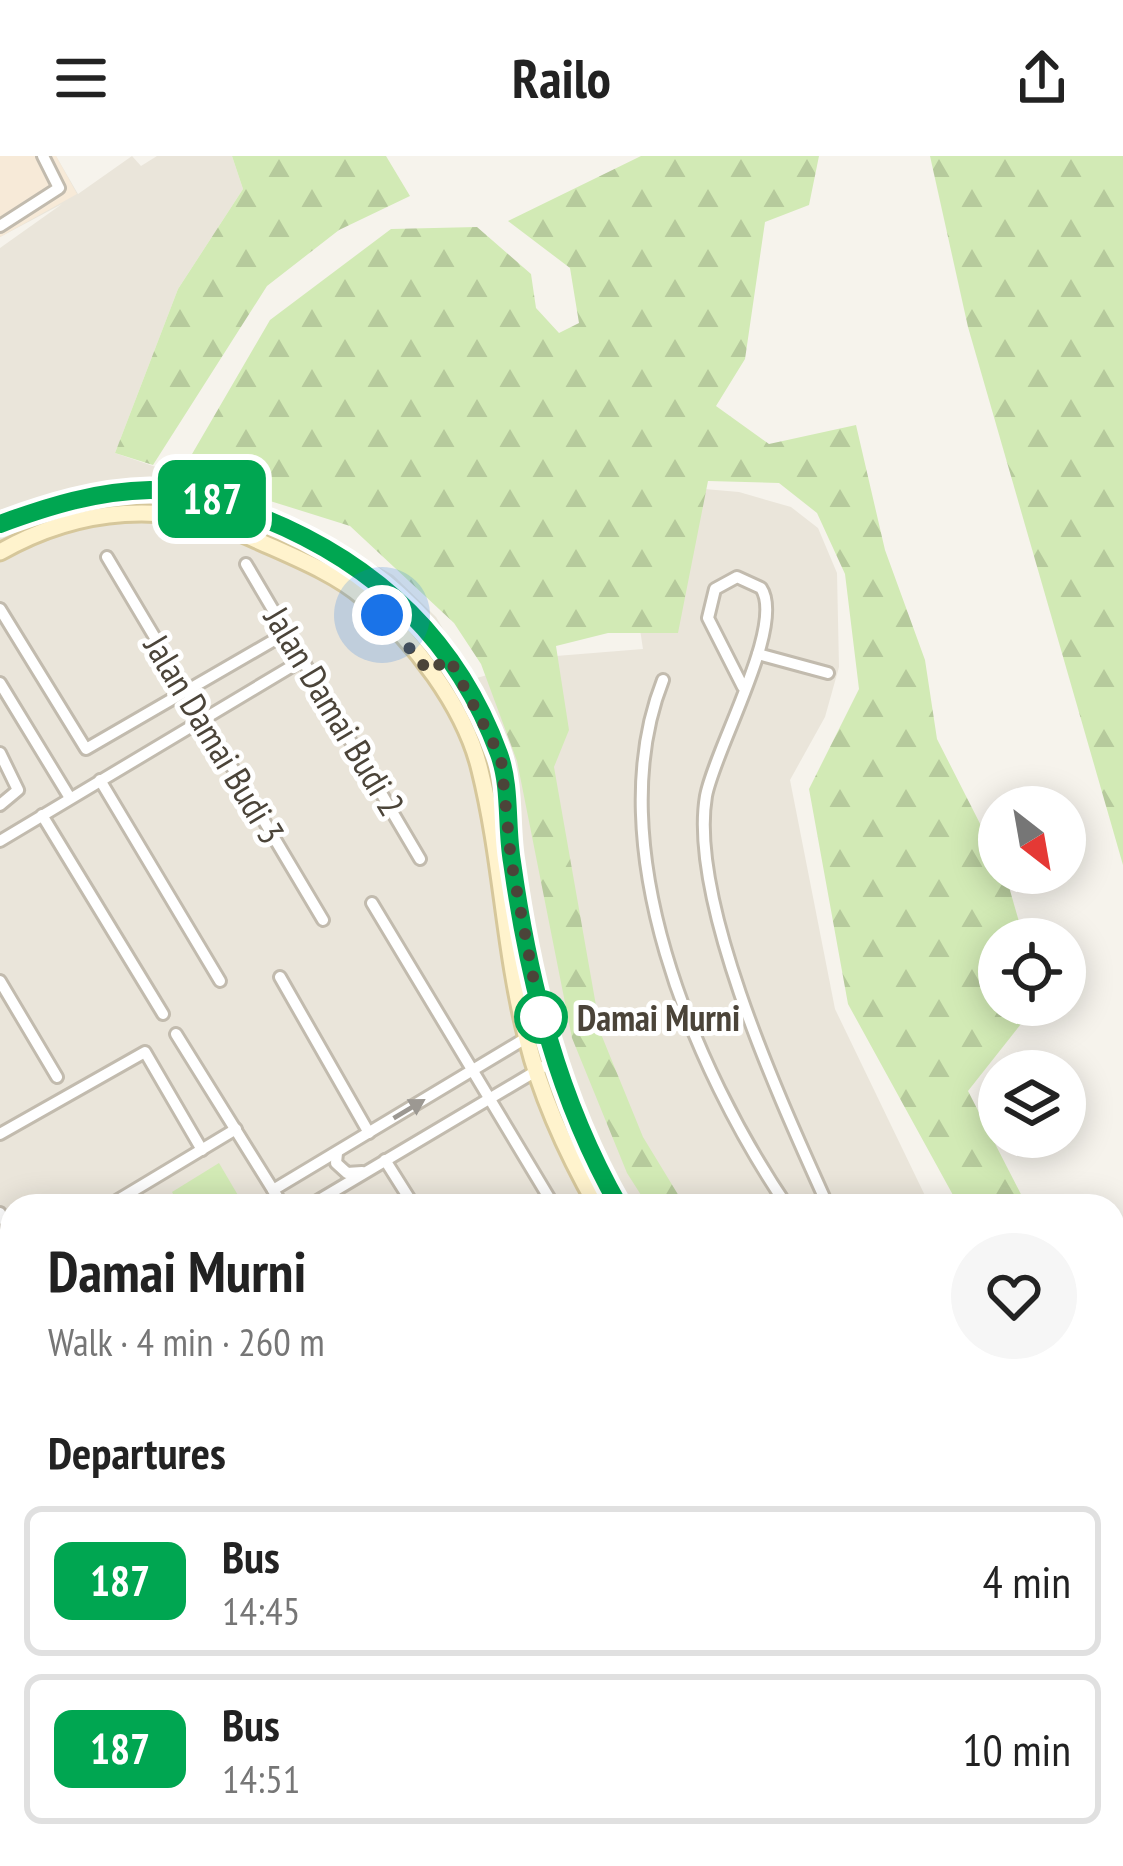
<!DOCTYPE html>
<html lang="en">
<head>
<meta charset="utf-8">
<style>
	:root { --surface:#fff; --page:#f6f6f6; --text:#222; --muted:#767676; --line:#e0e0e0 }
	body { margin:0; font-family:"PT Sans Narrow",sans-serif; background:var(--page); color:var(--text); height:100vh; display:flex; flex-direction:column; font-size:45px; white-space:nowrap }
	* { box-sizing:border-box; margin:0 }
	p { font-size:39px; color:var(--muted) }
	.icon { flex:none; width:66px; height:66px; fill:none; stroke:currentColor; stroke-width:2; stroke-linecap:round; stroke-linejoin:round }
	.map { position:relative; flex:1; overflow:hidden }
	.panel { position:absolute; left:0px; top:1038px; width:1125px; height:672px; display:flex; flex-direction:column; background:var(--surface); border-radius:36px 36px 0 0; box-shadow:0 6px 30px #0003 }
	.panel>* { flex:none }
	.badge { padding:0 24px; border-radius:18px; font-size:42px; line-height:78px }
	.needle { width:78px; rotate:149deg }
	.controls { position:absolute; left:978px; top:630px; display:grid; gap:24px }
	.controls a { display:grid; place-items:center; width:108px; height:108px; border-radius:50%; background:var(--surface); box-shadow:0 6px 30px #0003; font-size:60px }
	.you { position:absolute; width:60px; height:60px; margin:-30px; border:9px solid #fff; border-radius:50%; background:#1a73e8; box-shadow:0 0 0 18px #1a73e833 }
	.map>.badge { position:absolute; translate:-50% -50%; box-shadow:0 0 0 6px #fff }
	h2 { padding:0 48px; font-size:45px; line-height:108px }
	.round { display:grid; place-items:center; flex:none; width:126px; height:126px; border-radius:63px; background:var(--page) }
	.headline { display:flex; align-items:center; justify-content:space-between; height:204px; padding:0 48px }
	h1 { font-size:57px; font-weight:700; line-height:90px }
	ul { padding:0; list-style:none }
	li { display:flex; align-items:center; gap:36px; height:150px; margin:0 24px 18px; padding:0 24px; border:6px solid var(--line); border-radius:18px }
	li div { flex:1 }
	li b { display:block; font-size:45px }
	li em { font-style:normal }
	li .badge { min-width:132px; font-weight:700; text-align:center }
	header { display:flex; justify-content:space-between; align-items:center; height:156px; padding:0 48px; background:var(--surface); font-size:54px; font-weight:700 }
	.map>svg:first-child { display:block }
	.residential { fill:#eae5da }
	.commercial { fill:#f7ead8 }
	.forest { fill:url(#forest-firs) }
	.park { fill:url(#park-dots) }
	.pitch { fill:#d2eab5 }
	.lines { fill:none; stroke-linecap:round; stroke-linejoin:round }
	.street-casing { stroke:#c2bbae; stroke-width:16 }
	.secondary-casing { stroke:#d6c79b; stroke-width:21 }
	.street { stroke:#fff; stroke-width:10 }
	.secondary { stroke:#fff3cd; stroke-width:15 }
	.oneway { fill:#9c9892 }
	.line-casing { stroke:#fff; stroke-width:27 }
	.line { stroke:#00a651; stroke-width:18 }
	.walk { stroke:#4b4439; stroke-width:12; stroke-dasharray:0 21.6 }
	.stop-dot { fill:#fff; stroke:#00a651; stroke-width:6 }
	.labels { text-anchor:middle; dominant-baseline:central; stroke-width:10; stroke-linejoin:round; paint-order:stroke }
	.street-label { font-size:36px; fill:#4b4439; stroke:#fff }
	.stop-label { font-size:36px; font-weight:bold; fill:#4b4439; stroke:#fff; text-anchor:start }
</style>
</head>
<body>
<header><svg class="icon" aria-label="menu" viewBox="0 0 24 24"><path d="M4 6h16M4 12h16M4 18h16"/></svg>Railo<svg class="icon" aria-label="share" viewBox="0 0 24 24"><path d="M12 15V3M7 8l5-5 5 5M5 13v7h14v-7"/></svg></header>
<div class="map">
<svg width="1123" height="1710" viewBox="0 0 1123 1710">
	<defs>
		<pattern id="forest-firs" width="22" height="20" patternUnits="userSpaceOnUse" patternTransform="scale(3)"><rect width="22" height="20" fill="#d2eab5"/><path d="M5 1l3.5 6h-7zM16 11l3.5 6h-7z" fill="#b6ca9c"/></pattern>
		<pattern id="park-dots" width="8" height="8" patternUnits="userSpaceOnUse" patternTransform="scale(3)"><rect width="8" height="8" fill="#d2eab5"/><path d="M2 2h.1M6 6h.1" fill="none" stroke="#b6ca9c" stroke-width="1.8" stroke-linecap="round"/></pattern>
	</defs>
	<rect width="100%" height="100%" fill="#f6f3ec"/>
	<polygon class="residential" points="0,0 56,0 78,38 132,0 141,10 157,0 232,0 243,33 178,133 115,297 270,350 393,419 436,461 473,523 556,500 643,493 628,395 693,332 739,336 791,351 818,372 837,417 839,511 825,561 790,624 835,853 930,1050 12,1050 12,1698 1113,1698 1113,1315 1123,1332 1123,1710 0,1710 0,92 62,48 0,81"/>
	<polygon class="commercial" points="0,0 56,0 77,38 0,81"/>
	<g class="forest">
		<polygon points="232,0 386,0 410,40 339,74 267,130 153,309 115,297 178,133 243,33"/>
		<polygon points="641,0 819,0 809,49 765,66 745,203 716,250 769,288 856,269 885,394 925,504 937,583 999,705 999,717 1005,717 1024,783 999,783 999,849 1036,849 968,935 1027,1050 959,1050 848,848 809,633 859,533 845,418 817,357 779,327 708,325 678,477 608,477 556,490 569,574 554,611 601,878 643,981 685,1050 648,1050 627,1017 572,882 517,605 481,508 454,467 350,370 181,317 270,164 391,73 477,71 531,118 536,152 559,177 579,167 570,112 508,65"/>
		<polygon points="930,0 1123,0 1123,709 968,171"/>
	</g>
	<polygon class="park" points="0,1426 12,1432 12,1698 261,1698 258,1710 0,1710"/>
	<polygon class="pitch" points="219,1007 239,1041 224,1050 180,1050 172,1036"/>
	<g class="lines">
		<defs>
			<g id="street">
				<polyline points="0,70 59,32 43,0"/>
				<polyline points="107,401 323,764"/>
				<polyline points="246,408 420,703"/>
				<polyline points="0,453 86,593 288,476"/>
				<polyline points="758,498 828,517"/>
				<path d="M663,524C598,688 694,913 787,1050"/>
				<polyline points="0,527 70,642"/>
				<path d="M743,531L708,462L715,433L737,421L761,432C786,469 715,592 706,640C688,746 784,952 828,1050"/>
				<polyline points="0,597 18,634 0,649"/>
				<polyline points="100,624 220,825"/>
				<polyline points="42,659 163,858"/>
				<polyline points="0,685 304,503"/>
				<polyline points="372,747 554,1050"/>
				<polyline points="280,821 369,977"/>
				<polyline points="0,825 57,921"/>
				<polyline points="176,878 283,1050"/>
				<polyline points="0,978 145,896 202,994"/>
				<polyline points="337,997 336,1007 347,1017 362,1016"/>
				<polyline points="385,1004 414,1050"/>
				<polyline points="273,1034 526,882 545,880"/>
				<polyline points="108,1050 236,973"/>
				<polyline points="309,1050 553,905"/>
				<polyline points="0,1057 12,1077"/>
				<polyline points="0,1115 12,1108"/>
				<polyline points="0,1269 12,1288"/>
				<polyline points="0,1326 12,1319"/>
				<polyline points="0,1409 12,1418"/>
				<polyline points="1113,1598 1118,1710"/>
				<polyline points="607,1698 614,1710"/>
				<polyline points="739,1698 746,1710"/>
				<polyline points="272,1710 277,1698"/>
				<polyline points="475,1710 496,1698"/>
			</g>
			<g id="secondary">
				<path d="M0,368C49,350 97,336 150,334C189,333 227,347 263,362C374,407 457,483 499,598C511,631 506,671 511,706C530,827 558,943 619,1050"/>
				<path d="M0,396C79,351 169,343 252,382C289,399 334,416 364,442C413,483 465,551 480,614C502,702 504,794 527,883C541,940 568,999 597,1050"/>
				<polyline points="933,1698 935,1710"/>
				<polyline points="958,1698 959,1710"/>
			</g>
		</defs>
		<use href="#street" class="street-casing"/>
		<use href="#secondary" class="secondary-casing"/>
		<use href="#street" class="street"/>
		<use href="#secondary" class="secondary"/>
	</g>
	<defs><path id="oneway-solid" d="M-6-.8H1V-3.2L6.5 0L1 3.2V.8H-6Z" transform="scale(3)"/></defs>
	<use class="oneway" href="#oneway-solid" transform="translate(409 953) rotate(-31)"/>
	<g class="lines">
		<defs>
			<path id="line" d="M0,368C49,350 97,335 150,334C190,334 227,348 263,362C374,407 457,483 499,598C511,631 506,671 512,706C529,827 558,943 619,1050"/>
		</defs>
		<use href="#line" class="line-casing"/>
		<use href="#line" class="line"/>
		<polyline class="walk" points="382,459 429,516 449,502 501,602 511,704 542,868 541,861"/>
	</g>
	<circle class="stop-dot" cx="541" cy="861" r="24"/>
	<g class="labels">
		<g class="street-label">
			<text transform="translate(335 555) rotate(59)">Jalan Damai Budi 2</text>
			<text transform="translate(215 583) rotate(59)">Jalan Damai Budi 3</text>
		</g>
		<g class="stop-label">
			<text x="577" y="861">Damai Murni</text>
		</g>
	</g>
</svg>
<div class="controls">
<a><svg class="needle" viewBox="-14 -14 28 28"><path d="M0-13l5 13h-10z" fill="#e53935"/><path d="M0 13l5-13h-10z" fill="#767676"/></svg></a>
<a><svg class="icon" aria-label="locate" viewBox="0 0 24 24"><circle cx="12" cy="12" r="6"/><path d="M12 2v4M12 18v4M2 12h4M18 12h4"/></svg></a>
<a><svg class="icon" aria-label="layers" viewBox="0 0 24 24"><path d="M12 4l9 5-9 5-9-5zM3 14l9 5 9-5"/></svg></a>
</div>
<div class="you" style="left:382px;top:459px"></div>
<b class="badge" style="left:212px;top:343px;background:#00a651;color:#fff">187</b>
<section class="panel">
<div class="headline"><div><h1>Damai Murni</h1><p>Walk · 4 min · 260 m</p></div><a class="round"><svg class="icon" aria-label="heart" viewBox="0 0 24 24"><path d="M12 20l-8-8c-3-5 5-10 8-4 3-6 11-1 8 4z"/></svg></a></div>
<h2>Departures</h2>
<ul>
<li><span class="badge" style="background:#00a651;color:#fff">187</span><div><b>Bus</b><p>14:45</p></div><em>4 min</em></li>
<li><span class="badge" style="background:#00a651;color:#fff">187</span><div><b>Bus</b><p>14:51</p></div><em>10 min</em></li>
</ul>
</section>
</div>
</body>
</html>
